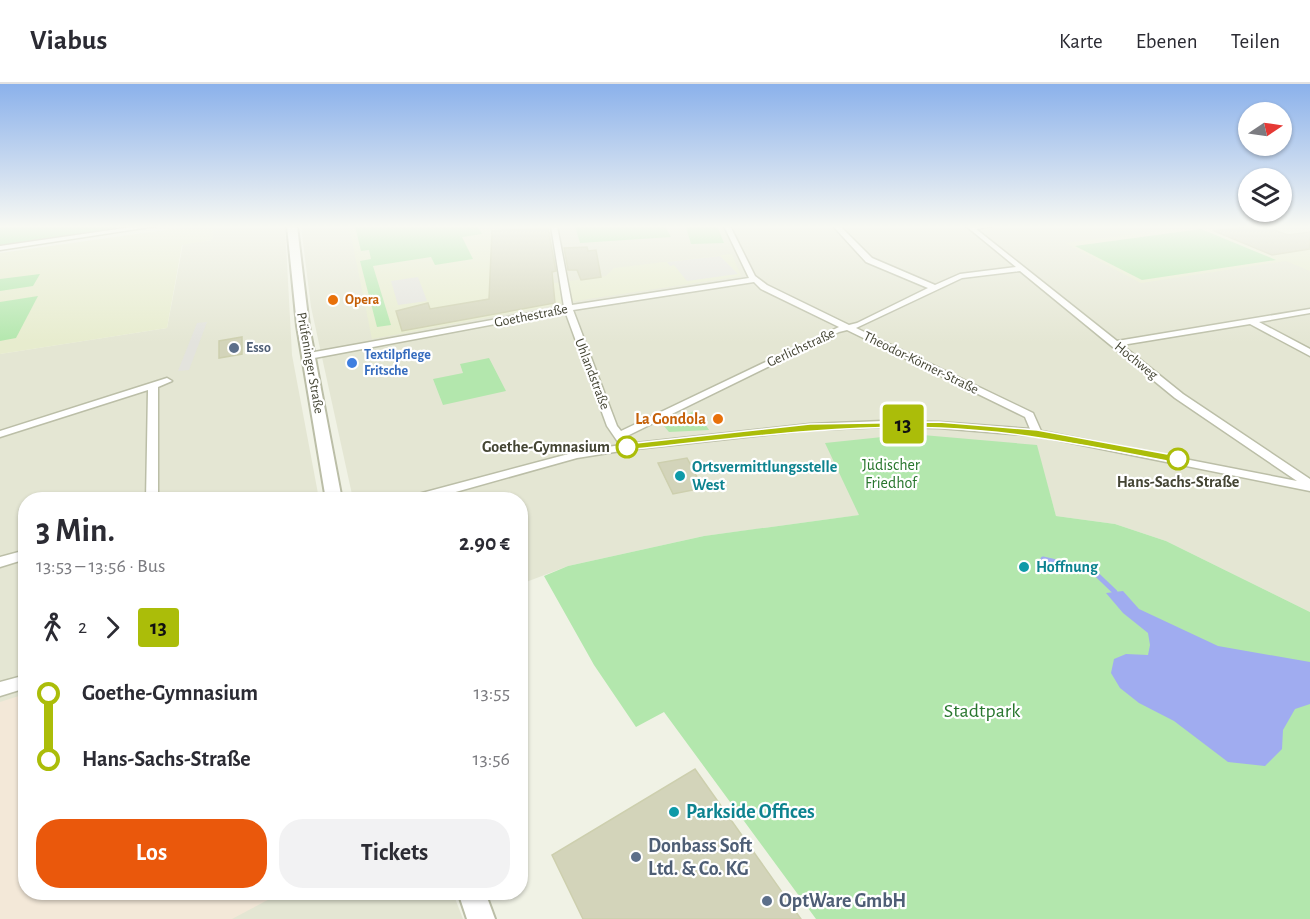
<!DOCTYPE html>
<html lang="de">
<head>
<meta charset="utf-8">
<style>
	:root { --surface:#fff; --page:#f2f2f3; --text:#2b2b33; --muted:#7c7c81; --line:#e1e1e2; --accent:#ea580c }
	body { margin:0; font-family:"Alegreya Sans",sans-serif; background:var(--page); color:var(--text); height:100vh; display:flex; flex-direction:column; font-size:22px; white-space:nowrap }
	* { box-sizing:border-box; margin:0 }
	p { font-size:20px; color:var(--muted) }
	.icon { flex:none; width:33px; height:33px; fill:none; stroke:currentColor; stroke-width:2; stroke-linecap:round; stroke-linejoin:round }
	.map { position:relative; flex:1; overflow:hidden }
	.side { position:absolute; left:18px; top:408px; width:510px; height:408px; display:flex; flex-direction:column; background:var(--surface); border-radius:24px; box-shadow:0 2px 4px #0004 }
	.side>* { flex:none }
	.badge { padding:0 12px; border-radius:4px; font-size:21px; line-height:39px }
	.needle { width:39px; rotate:77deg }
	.controls { position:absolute; left:1238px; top:18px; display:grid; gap:12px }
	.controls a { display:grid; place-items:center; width:54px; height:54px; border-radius:50%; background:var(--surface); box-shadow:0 2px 4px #0004; font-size:30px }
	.map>.badge { position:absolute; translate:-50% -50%; box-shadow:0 0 0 3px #fff }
	.legs { display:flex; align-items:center; gap:9px; height:66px; padding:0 18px; font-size:20px }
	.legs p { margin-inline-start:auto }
	.overview { display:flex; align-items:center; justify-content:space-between; height:102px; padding:0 18px }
	h1 { font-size:33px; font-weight:700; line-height:45px }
	.button { display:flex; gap:12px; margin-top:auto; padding:12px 18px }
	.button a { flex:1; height:69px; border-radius:24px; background:var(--accent); color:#fff; font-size:24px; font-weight:700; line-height:69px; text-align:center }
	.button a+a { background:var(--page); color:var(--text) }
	ul { padding:0 18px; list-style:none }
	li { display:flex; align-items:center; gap:21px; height:66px; font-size:22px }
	li i { display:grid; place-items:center; width:9px; height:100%; margin:0 8px; background:currentColor }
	li i::after { content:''; width:15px; height:15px; margin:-8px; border:4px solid; border-radius:50%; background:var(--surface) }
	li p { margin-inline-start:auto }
	li:first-child i { background:linear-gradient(#0000 50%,currentColor 0) }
	li:last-child i { background:linear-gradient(currentColor 50%,#0000 0) }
	header { display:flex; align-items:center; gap:36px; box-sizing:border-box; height:84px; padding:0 30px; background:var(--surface); border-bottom:2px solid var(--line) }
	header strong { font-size:28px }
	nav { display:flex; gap:33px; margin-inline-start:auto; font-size:21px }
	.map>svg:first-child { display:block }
	.residential { fill:#e4e6d3 }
	.education { fill:#e7ecce }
	.medical { fill:#f3e8d8 }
	.green { fill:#b3e7ad }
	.parking { fill:#e3e3dd }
	.water { fill:#a0acf0 }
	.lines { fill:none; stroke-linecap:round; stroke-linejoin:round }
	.stream { stroke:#a0acf0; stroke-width:5 }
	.building { fill:#d3d4ba; stroke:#cdcfae; stroke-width:1.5 }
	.minor-casing { stroke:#bbbea7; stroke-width:3 }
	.tertiary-casing { stroke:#bbbea7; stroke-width:4 }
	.minor { fill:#fff; fill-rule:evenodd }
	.tertiary { fill:#fff; fill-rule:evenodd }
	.line-1 { fill:#abbd09; stroke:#fff; stroke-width:1.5 }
	.food-dot { fill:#e8710a; stroke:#fff; stroke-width:2 }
	.service-dot { fill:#5c6f8a; stroke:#fff; stroke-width:2 }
	.shop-dot { fill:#3f7fe0; stroke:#fff; stroke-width:2 }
	.stop-1-dot { fill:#fff; stroke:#abbd09; stroke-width:3 }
	.culture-dot { fill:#0f9aa8; stroke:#fff; stroke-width:2 }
	.labels { text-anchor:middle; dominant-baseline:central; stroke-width:4.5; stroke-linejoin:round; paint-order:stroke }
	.far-food-label { font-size:14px; font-weight:bold; fill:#c56008; stroke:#fff; text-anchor:start }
	.far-street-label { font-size:14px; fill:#444534; stroke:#fff }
	.far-service-label { font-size:14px; font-weight:bold; fill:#4e5e75; stroke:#fff; text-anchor:start }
	.far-shop-label { font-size:14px; font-weight:bold; fill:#366cbe; stroke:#fff; text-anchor:start }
	.food-label { font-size:16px; font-weight:bold; fill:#c56008; stroke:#fff; text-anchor:end }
	.stop-label { font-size:16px; font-weight:bold; fill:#444534; stroke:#fff; text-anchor:end }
	.park-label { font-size:16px; fill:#28762d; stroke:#fff }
	.culture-label { font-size:16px; font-weight:bold; fill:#0d838f; stroke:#fff; text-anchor:start }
	.near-park-label { font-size:20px; fill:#28762d; stroke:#fff }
	.near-culture-label { font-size:20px; font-weight:bold; fill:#0d838f; stroke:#fff; text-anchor:start }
	.near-service-label { font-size:20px; font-weight:bold; fill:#4e5e75; stroke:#fff; text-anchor:start }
</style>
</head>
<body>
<header>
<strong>Viabus</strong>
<nav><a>Karte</a><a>Ebenen</a><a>Teilen</a></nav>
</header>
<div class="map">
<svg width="1310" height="835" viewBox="0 0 1310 835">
	<rect width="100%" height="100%" fill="#f0f2e5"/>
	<g class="residential">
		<polygon points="214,142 285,142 292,271 319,415 26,416 26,808 453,809 463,835 0,835 0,270 167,244 183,160 212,156"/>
		<polygon points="301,142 1310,142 1310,528 1166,457 1115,440 1056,432 1036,361 860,431 704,452 568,482 521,500 520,416 353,415 311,223"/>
	</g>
	<g class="education">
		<polygon points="194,142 214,142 212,156 182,161 167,244 0,270 0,169"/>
		<polygon points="349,142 548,142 554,199 606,192 614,184 732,170 741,192 582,216 372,255"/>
		<polygon points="1195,142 1310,142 1310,187 1286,177 1141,199 1065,159"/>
	</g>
	<polygon class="medical" points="25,610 26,808 281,809 232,835 0,835 0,618"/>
	<g class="green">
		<polygon points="0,142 116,142 115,145 0,161"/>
		<polygon points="355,142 477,142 482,150 462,153 473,175 435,181 431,173 373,182 391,241 377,243 360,177 371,175 369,166 361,167"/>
		<polygon points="575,142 665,142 671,153 580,159"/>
		<polygon points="717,142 724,159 691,160 686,143"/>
		<polygon points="1201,145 1276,176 1142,196 1075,162"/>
		<polygon points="40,190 33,202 0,207 0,195"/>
		<polygon points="38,212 16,254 0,257 0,218"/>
		<polygon points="489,274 506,307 443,321 433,295 463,289 460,280"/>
		<polygon points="696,326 709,346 669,348 664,342"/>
		<polygon points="911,350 1037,361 1056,432 1115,440 1166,457 1310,528 1310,835 816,835 664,628 636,643 594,581 544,492 568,482 704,452 859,431 825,359"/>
	</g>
	<g class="parking">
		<polygon points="720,172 738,190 687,197 674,181 670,182 667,178"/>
		<polygon points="418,193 427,217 398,221 391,197"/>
		<polygon points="207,238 189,286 178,287 197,239"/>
	</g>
	<polygon class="water" points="1123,507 1139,525 1218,562 1310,578 1310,620 1295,625 1283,646 1282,665 1265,682 1228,678 1174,637 1139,619 1120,604 1111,589 1114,575 1126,570 1148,571 1150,561 1148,549 1123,529 1106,509"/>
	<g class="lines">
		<polyline class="stream" points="1043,475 1092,486 1115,508"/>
	</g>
	<g class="building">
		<polygon points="1253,142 1263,142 1288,151 1310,148 1310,165 1272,171 1214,147"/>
		<polygon points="548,144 556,187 552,188 555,219 402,247 396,227 428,219 430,225 489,215 492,147"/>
		<polygon points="587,163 588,167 596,166 601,193 581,196 577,186 568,186 564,164"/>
		<polygon points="242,253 242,270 219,274 219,257"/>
		<polygon points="687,374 703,404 673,410 658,379"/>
		<polygon points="695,685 801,835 583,835 552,771"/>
	</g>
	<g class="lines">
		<defs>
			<g id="minor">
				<polygon points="139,142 156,142 0,166 0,162"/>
				<path d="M551,142H557L572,221L749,194L724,142H730L755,192L767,201L849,241L857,239L928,204L866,178L833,142H840L872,174L935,201L960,190L1016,183L966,142H993L976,145L1117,257L1310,225V229L1259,238L1310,265V272L1250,240L1122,261L1183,310L1310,395V407L1037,352L939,344L883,343L810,346L627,366L577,374L427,416H405L407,413L576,368L627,360L810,340L883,337L939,338L1030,345L1025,333L847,246L839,248L625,353L627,356L622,359L618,358L607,342L565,227L309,275L304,272L309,269L564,223ZM1020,187L1175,314L1297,397L1041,347L1033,329L856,244L962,194ZM754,198L761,205L839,243L621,347L617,342L573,226Z"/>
				<polygon points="167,294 172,297 158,303 158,416 146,416 148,306 0,353 0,347"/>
				<polygon points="26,466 26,475 0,483 0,473"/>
				<polygon points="26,591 26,604 0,612 0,598"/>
			</g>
			<g id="tertiary">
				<polygon points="287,142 297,142 309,242 342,416 326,416 297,242"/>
				<polygon points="458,808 485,808 495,835 467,835"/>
			</g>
		</defs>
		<use href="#minor" class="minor-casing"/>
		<use href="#tertiary" class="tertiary-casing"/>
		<use href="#minor" class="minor"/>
		<use href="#tertiary" class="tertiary"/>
	</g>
	<linearGradient id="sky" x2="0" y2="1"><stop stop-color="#8bb1eb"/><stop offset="0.55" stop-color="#f8f9f3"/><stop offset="1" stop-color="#f8f9f3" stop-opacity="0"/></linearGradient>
	<rect width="1310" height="259" fill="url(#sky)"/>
	<path class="line-1" d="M939,338L1037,346L1178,372L1183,375L1178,379C1099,364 1020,347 940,344C835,340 731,355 627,366L622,363L627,360L810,340Z"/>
	<g class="food-dot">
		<circle cx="333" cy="216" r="6"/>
		<circle cx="718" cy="335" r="6"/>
	</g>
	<g class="service-dot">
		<circle cx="234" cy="264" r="6"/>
		<circle cx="636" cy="773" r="6"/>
		<circle cx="767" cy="817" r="6"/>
	</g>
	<circle class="shop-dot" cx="352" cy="279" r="6"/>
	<g class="stop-1-dot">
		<circle cx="627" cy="363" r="10"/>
		<circle cx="1178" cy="375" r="10"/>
	</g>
	<g class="culture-dot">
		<circle cx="680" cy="392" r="6"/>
		<circle cx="1024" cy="483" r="6"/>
		<circle cx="674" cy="728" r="6"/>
	</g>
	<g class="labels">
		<g class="far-food-label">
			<text x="345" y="216">Opera</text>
		</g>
		<g class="far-street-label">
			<text transform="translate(531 232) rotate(-11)">Goethestraße</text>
			<text transform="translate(801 264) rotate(-25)">Gerlichstraße</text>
			<text transform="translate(1136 277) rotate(39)">Hochweg</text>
			<text transform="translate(310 279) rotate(80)">Prüfeninger Straße</text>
			<text transform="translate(921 279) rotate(26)">Theodor-Körner-Straße</text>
			<text transform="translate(592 290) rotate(69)">Uhlandstraße</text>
		</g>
		<g class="far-service-label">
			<text x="246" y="264">Esso</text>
		</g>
		<g class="far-shop-label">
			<text x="364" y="271">Textilpflege<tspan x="364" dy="16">Fritsche</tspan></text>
		</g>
		<g class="food-label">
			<text x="706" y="335">La Gondola</text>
		</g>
		<g class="stop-label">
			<text x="610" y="363">Goethe-Gymnasium</text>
			<text x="1178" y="398" text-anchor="middle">Hans-Sachs-Straße</text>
		</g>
		<g class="park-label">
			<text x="891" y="381">Jüdischer<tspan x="891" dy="18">Friedhof</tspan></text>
		</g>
		<g class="culture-label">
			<text x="692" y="383">Ortsvermittlungsstelle<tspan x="692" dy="18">West</tspan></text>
			<text x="1036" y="483">Hoffnung</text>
		</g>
		<g class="near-park-label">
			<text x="982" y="627">Stadtpark</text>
		</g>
		<g class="near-culture-label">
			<text x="686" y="728">Parkside Offices</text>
		</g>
		<g class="near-service-label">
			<text x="648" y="762">Donbass Soft<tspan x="648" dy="23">Ltd. &amp; Co. KG</tspan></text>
			<text x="779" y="817">OptWare GmbH</text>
		</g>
	</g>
</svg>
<div class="controls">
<a><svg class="needle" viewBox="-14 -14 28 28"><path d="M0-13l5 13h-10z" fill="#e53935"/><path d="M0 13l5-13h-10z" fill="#7c7c81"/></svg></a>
<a><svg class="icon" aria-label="layers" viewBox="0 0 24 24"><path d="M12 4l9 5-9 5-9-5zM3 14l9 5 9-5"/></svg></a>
</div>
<b class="badge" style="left:903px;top:340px;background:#abbd09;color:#111">13</b>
<section class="side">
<div class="overview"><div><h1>3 Min.</h1><p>13:53 – 13:56 · Bus</p></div><b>2.90 €</b></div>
<div class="legs"><svg class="icon" aria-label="walk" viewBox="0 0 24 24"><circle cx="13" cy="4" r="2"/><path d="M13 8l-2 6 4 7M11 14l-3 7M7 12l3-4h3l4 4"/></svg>2<svg class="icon" aria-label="forward" viewBox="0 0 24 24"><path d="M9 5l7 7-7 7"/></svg><b class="badge" style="background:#abbd09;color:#111">13</b></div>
<ul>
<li><i style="color:#abbd09"></i><b>Goethe-Gymnasium</b><p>13:55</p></li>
<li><i style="color:#abbd09"></i><b>Hans-Sachs-Straße</b><p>13:56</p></li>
</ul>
<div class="button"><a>Los</a><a>Tickets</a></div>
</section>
</div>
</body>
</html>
